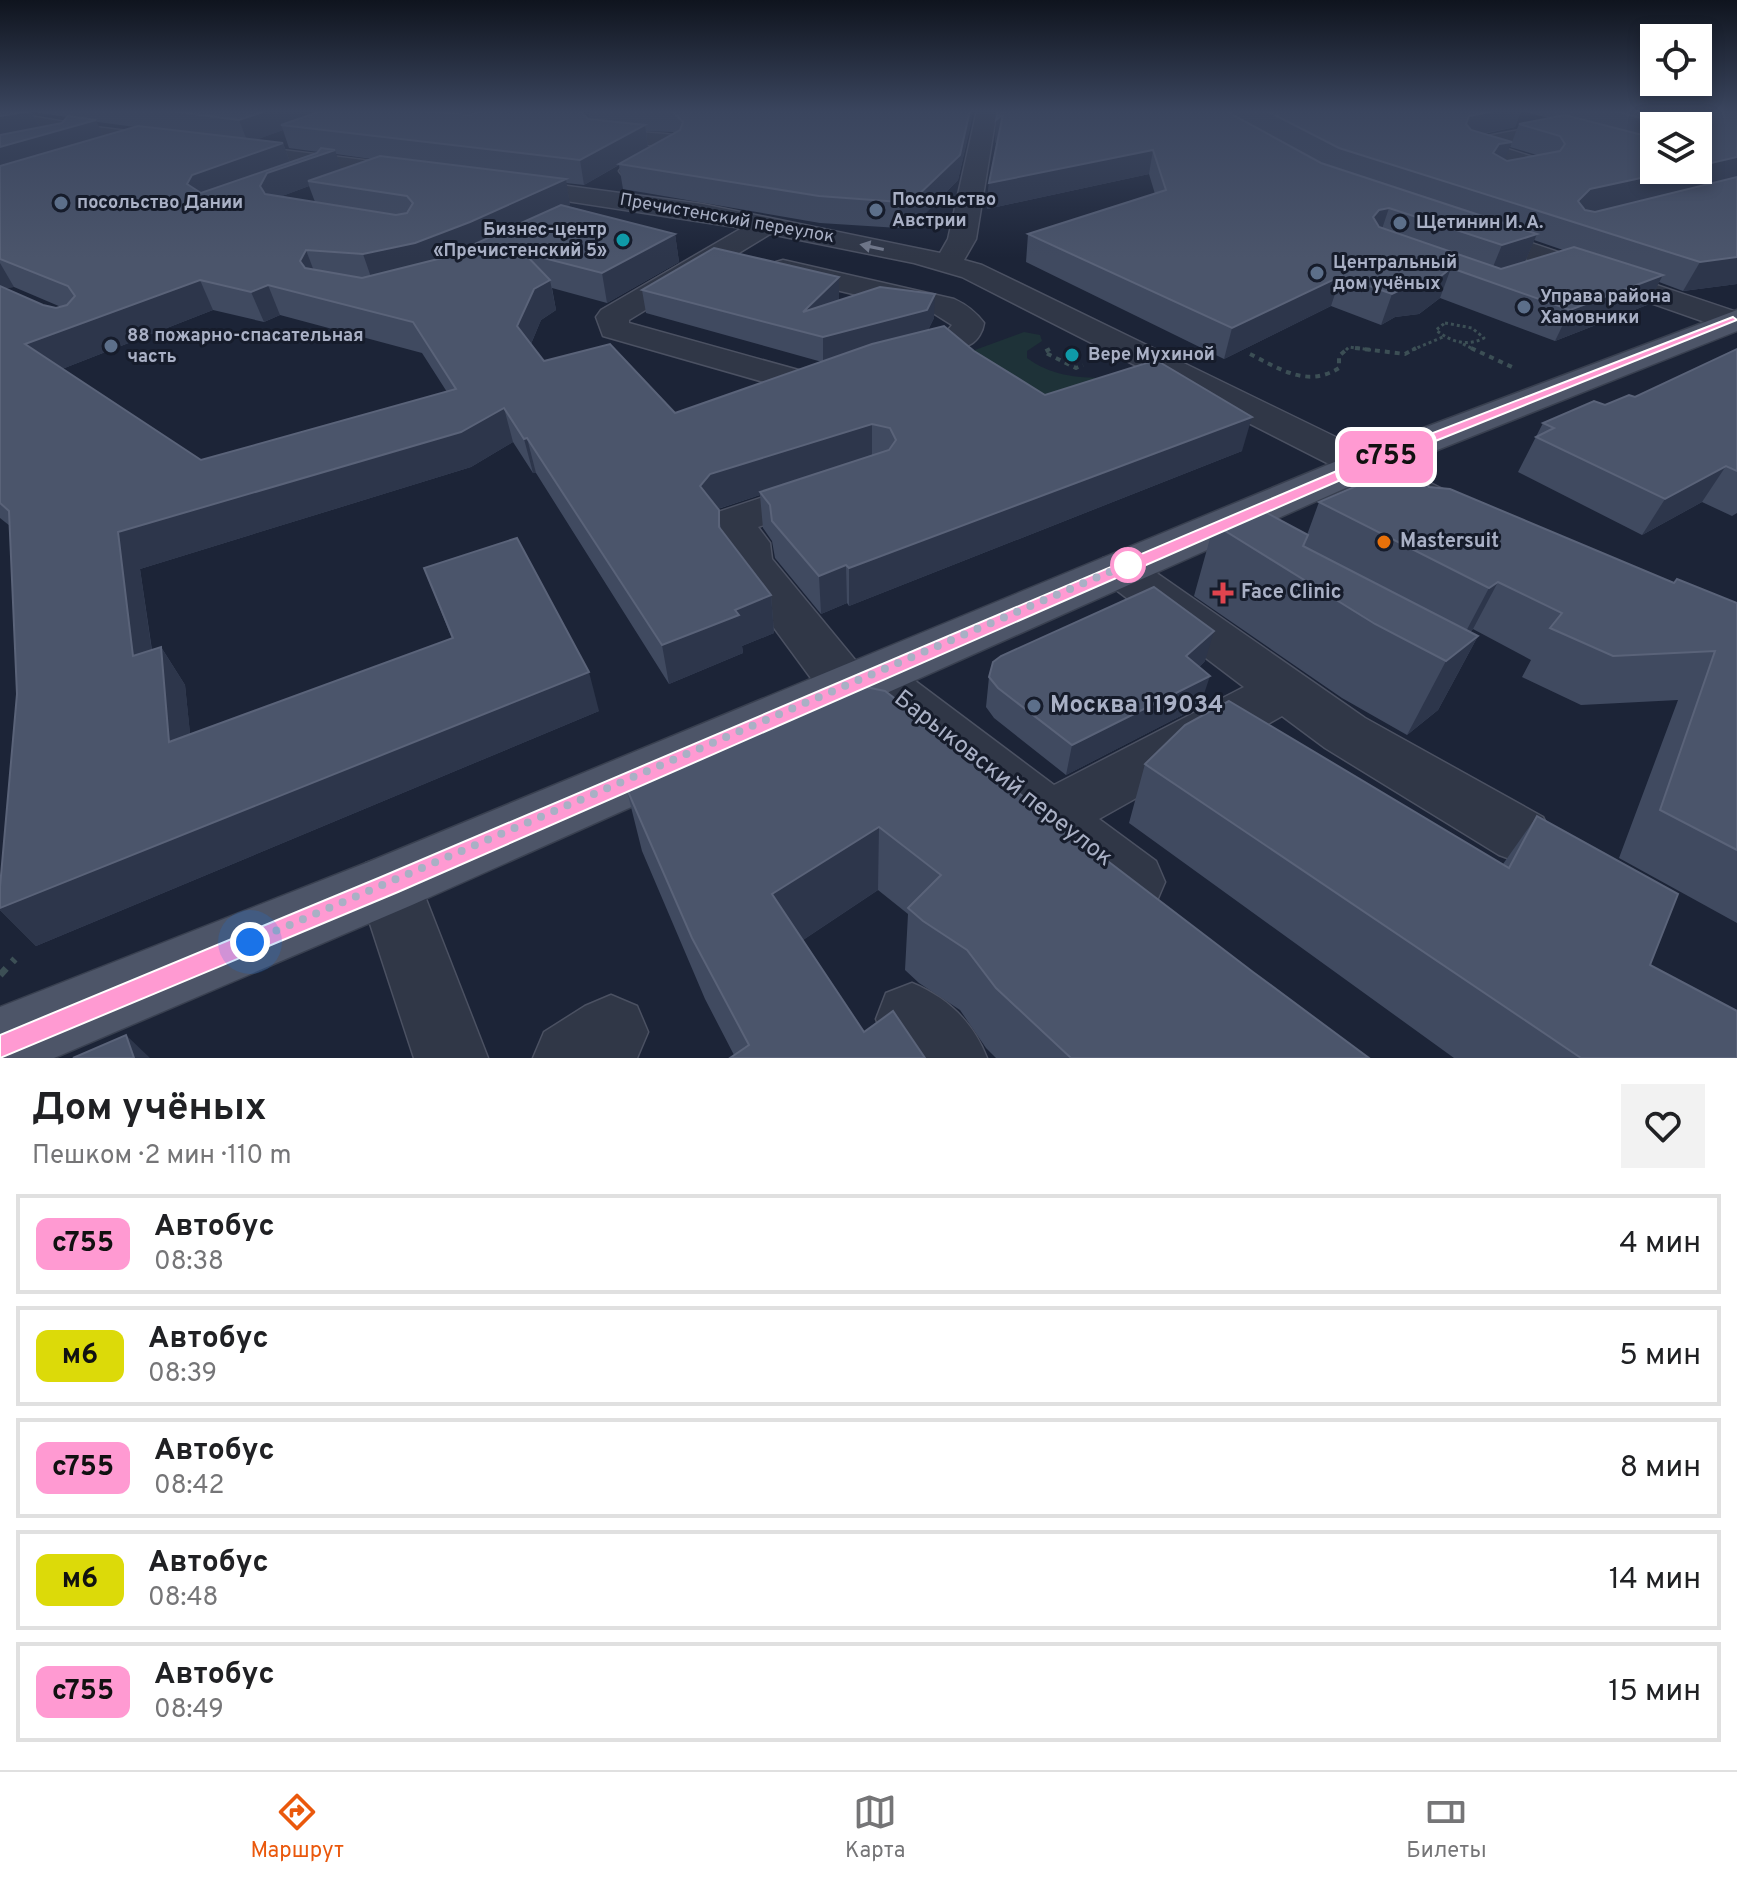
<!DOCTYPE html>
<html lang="ru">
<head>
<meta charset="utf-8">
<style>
	:root { --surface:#fff; --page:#f2f2f2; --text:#202124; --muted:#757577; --line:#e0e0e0; --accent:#ea580c }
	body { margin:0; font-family:Overpass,sans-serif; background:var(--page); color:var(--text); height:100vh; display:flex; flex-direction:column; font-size:30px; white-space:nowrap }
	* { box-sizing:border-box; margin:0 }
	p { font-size:26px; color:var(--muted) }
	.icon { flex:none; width:44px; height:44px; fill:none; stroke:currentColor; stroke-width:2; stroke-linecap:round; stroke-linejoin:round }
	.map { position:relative; height:1058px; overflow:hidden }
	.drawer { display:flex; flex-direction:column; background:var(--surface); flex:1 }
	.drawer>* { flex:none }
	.badge { padding:0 16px; border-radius:12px; font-size:28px; line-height:52px }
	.controls { position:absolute; left:1640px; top:24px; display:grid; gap:16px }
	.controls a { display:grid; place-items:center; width:72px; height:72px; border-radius:0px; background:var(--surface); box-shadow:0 4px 12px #0003; font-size:40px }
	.you { position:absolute; width:40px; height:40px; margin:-20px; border:6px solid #fff; border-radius:50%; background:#1a73e8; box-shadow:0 0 0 12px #1a73e833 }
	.map>.badge { position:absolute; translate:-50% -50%; box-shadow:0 0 0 4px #fff }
	.round { display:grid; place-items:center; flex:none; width:84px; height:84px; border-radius:0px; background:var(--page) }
	.headline { display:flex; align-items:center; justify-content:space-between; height:136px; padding:0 32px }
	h1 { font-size:38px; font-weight:700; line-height:60px }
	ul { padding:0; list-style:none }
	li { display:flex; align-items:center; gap:24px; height:100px; margin:0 16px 12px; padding:0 16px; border:4px solid var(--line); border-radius:0px }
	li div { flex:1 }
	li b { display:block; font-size:30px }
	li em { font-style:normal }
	li .badge { min-width:88px; font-weight:700; text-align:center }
	.tab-bar { display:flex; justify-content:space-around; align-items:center; height:112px; border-top:2px solid var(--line); background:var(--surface); font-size:22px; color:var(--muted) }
	.tab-bar a { display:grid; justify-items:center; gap:4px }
	.tab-bar .on { color:var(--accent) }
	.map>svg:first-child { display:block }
	.green { fill:#1e3238 }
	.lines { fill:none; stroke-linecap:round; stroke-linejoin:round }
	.minor-casing { stroke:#4b5162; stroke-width:3 }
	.major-casing { stroke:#394050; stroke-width:3 }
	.path-far2 { stroke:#3c4f55; stroke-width:3; stroke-dasharray:3 3; stroke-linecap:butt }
	.path-far1 { stroke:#3c4f55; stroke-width:4; stroke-dasharray:5 5; stroke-linecap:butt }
	.path { stroke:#3c4f55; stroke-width:7; stroke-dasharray:9 9; stroke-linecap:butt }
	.minor { fill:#303747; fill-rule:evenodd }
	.major { fill:#4d5568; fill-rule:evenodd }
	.wall { fill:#404a60; fill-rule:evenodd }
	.shaded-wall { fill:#2d364b }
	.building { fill:#4b556b; stroke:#5a6379; stroke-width:2; fill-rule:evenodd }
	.oneway { fill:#737a8c }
	.line { fill:#ff9ad2; stroke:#fff; stroke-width:2 }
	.walk { stroke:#a9b0c5; stroke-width:8; stroke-dasharray:0 14.4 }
	.service-dot { fill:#5c6f8a; stroke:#161c2b; stroke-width:3 }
	.culture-dot { fill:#0f9aa8; stroke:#161c2b; stroke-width:3 }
	.food-dot { fill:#e8710a; stroke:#161c2b; stroke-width:3 }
	.stop-dot { fill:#fff; stroke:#ff9ad2; stroke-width:4 }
	.health-dot { fill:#e0444e; stroke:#161c2b; stroke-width:3 }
	.labels { text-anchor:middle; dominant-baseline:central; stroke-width:6; stroke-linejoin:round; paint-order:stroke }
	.far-poi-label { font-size:18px; font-weight:bold; fill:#a9b0c5; stroke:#161c2b; text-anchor:start }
	.far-street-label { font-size:18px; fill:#a9b0c5; stroke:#161c2b }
	.poi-label { font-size:20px; font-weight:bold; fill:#a9b0c5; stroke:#161c2b; text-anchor:start }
	.near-poi-label { font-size:24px; font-weight:bold; fill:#a9b0c5; stroke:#161c2b; text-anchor:start }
	.near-street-label { font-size:24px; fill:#a9b0c5; stroke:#161c2b }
</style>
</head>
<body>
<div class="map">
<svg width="1737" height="1058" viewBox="0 0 1737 1058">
	<rect width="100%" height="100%" fill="#1c2437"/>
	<path class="green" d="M1024,332L1040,335L1042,341L1027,351V358C1050,375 1076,378 1104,378L1030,408L953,358Z"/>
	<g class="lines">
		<defs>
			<g id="minor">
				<polygon points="273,110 353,113 356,117 353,121 320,133 310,127 320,120 283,116"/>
				<polygon points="977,110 997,110 976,239 964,260 982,265 1459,497 1465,506 1459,515 1444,519 1429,515 962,277 914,263 770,234 629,320 629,323 802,371 838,362 850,365 855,372 850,379 802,393 603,336 596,317 601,310 742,228 508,192 500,190 496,185 500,180 508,178 702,204 940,253 948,239"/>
				<polygon points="0,111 95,127 412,166 420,168 424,173 420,178 412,180 95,139 0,123"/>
				<polygon points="1557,123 1567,129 1564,133 1498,146 1549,162 1552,167 1549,172 1510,181 1502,179 1498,174 1502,169 1515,166 1463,150 1460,145 1471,139"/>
				<polygon points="600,129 665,134 673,135 683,147 639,176 623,176 619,171 623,166 658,146 593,139 589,135 593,131"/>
				<polygon points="1475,224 1737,312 1737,330 1722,328 1466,238 1462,232 1466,226"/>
				<path d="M783,260L954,299C967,305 976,312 984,323C983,331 978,340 971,344C954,354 907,367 889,362L884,355L889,348L948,330L952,325L933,313L773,275L769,269L773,263Z"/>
				<polygon points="818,479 833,483 839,492 833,501 758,527 770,543 772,559 856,661 871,657 890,662 1054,785 1244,687 1103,580 1096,569 1103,558 1119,554 1135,558 1365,718 1543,817 1552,836 1543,855 1521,863 1499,855 1325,748 1282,716 1099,819 1156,861 1165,882 1156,903 1133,911 1110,903 865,700 846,706 827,700 733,572 726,562 726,545 708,522 715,513"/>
				<polygon points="389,855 412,863 488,1058 414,1058 357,884 366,863"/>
				<path d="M912,983C948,998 973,1022 987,1058H899L886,1045L876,1019L886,993Z"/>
				<polygon points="611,995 637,1006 648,1032 637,1058 533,1058 544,1032 585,1006"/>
			</g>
			<polygon id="major" points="1737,310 1737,331 1377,474 412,905 54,1058 0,1058 0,1007 366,863 1349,456"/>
		</defs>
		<use href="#minor" class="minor-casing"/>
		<use href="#major" class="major-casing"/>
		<g class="path-far2">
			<path d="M1445,323L1472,328L1484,338C1467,347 1451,342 1436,330Z"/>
			<polyline points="1463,344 1475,350"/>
			<polyline points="1346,350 1349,347 1371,350"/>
			<polyline points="1412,350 1443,337"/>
		</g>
		<g class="path-far1">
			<polyline points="1355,348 1405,354 1416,348"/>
			<polyline points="1471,348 1512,367"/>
			<polyline points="1050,349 1044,352 1076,368 1083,365"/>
			<path d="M1250,354C1280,369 1307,388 1339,368V356L1348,348"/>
		</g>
		<polyline class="path" points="0,975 15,959"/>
		<use href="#minor" class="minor"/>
		<use href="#major" class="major"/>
	</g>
	<g class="wall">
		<path d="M0,110H302L304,117L324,110H972L971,123L958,180L914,225L899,228L820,223L623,189L619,165L584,185L566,183L570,205L567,206L675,234L679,262L607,303L552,288L556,310L541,320L531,344L544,361L675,413L822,362L646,313L642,290L839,300L934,318L928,330L974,351L1045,395L1242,451L849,606L847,603L821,614L775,558L772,541L763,528L760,495L718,509L721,530L771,595L774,633L742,646L743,653L669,684L536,473H533L513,442L471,467L140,569L152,650L161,647L185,685L190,734L452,639L424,568L599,711L36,946L0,910V887L17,694L10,526L0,518ZM32,112L67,117L62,123L40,127ZM96,122H98L135,127L103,136ZM283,130L289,148L318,152L290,162L283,143L255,140ZM646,131L673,132L674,133L648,148ZM336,154L371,159L341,169ZM309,186L315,202L282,196ZM14,287L61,307L56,308L43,305L5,288ZM213,310L264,322L280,315L422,353L447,392L201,460L62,369Z"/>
		<path d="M998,110H1737V284L1683,291L1659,282L1647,305L1555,341L1440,298L1419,314L1395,317L1381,325L1331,306L1224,359L1026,262L1028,234L1155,194L1149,174L987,209L989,183L997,140L995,143ZM1521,111L1549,118L1519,124L1510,147L1537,155L1507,161L1504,160L1484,134L1515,127ZM1654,126H1698L1654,170ZM1534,240L1563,250L1525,262Z"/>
		<polygon points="1737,349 1737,513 1732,516 1702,502 1642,535 1518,472 1543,423 1635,397"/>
		<polygon points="1429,487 1674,583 1737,603 1737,923 1619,858 1678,700 1581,705 1522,677 1531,660 1473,629 1470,632 1478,636 1438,710 1407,735 1342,698 1194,596 1214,524 1307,535 1319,502"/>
		<polygon points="1205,661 1199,667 1200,706 1066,775 994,718 986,707 989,677"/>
		<polygon points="851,684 1253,972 1369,1058 996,1058 986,1048 960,1010 919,983 905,970 908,914 878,890 803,940 864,1032 925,1058 734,1055 705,999 642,851 626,787"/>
		<polygon points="1145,764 1503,864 1537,816 1650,965 1737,1058 1454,1058 1129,823"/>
	</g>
	<g class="shaded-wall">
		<polygon points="268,110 302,110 306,122 281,125 283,130 248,143 239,120"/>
		<polygon points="471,110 499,110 474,120"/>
		<polygon points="584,110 588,110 591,129 582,113"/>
		<polygon points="970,110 972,110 971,123 958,180 914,225 899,228 900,202"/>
		<polygon points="1499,110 1521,110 1515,127 1460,138 1469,116"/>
		<polygon points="31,111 43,133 0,141 0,116"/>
		<polygon points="1003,114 1001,137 995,143 996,120"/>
		<polygon points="96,120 106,143 0,175 0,147"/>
		<polygon points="645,125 648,148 584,185 580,160"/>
		<polygon points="1512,142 1502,165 1493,153 1499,144"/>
		<polygon points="283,143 291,165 335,150 343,174 308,181 309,186 277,198 198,210 187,184 192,175"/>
		<polygon points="1153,150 1149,174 987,209 989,183"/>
		<polygon points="1737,157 1737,178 1569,220 1578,201 1590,189 1678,170 1698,170 1698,166"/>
		<polygon points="566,179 570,205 477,250 373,283 363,254"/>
		<polygon points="1389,208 1380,235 1373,217 1379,210"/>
		<polygon points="675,234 679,262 607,303 602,273"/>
		<polygon points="1537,234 1525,262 1490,274 1502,245"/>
		<polygon points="306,250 317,279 300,261"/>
		<polygon points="1737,257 1737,284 1683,291 1700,262"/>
		<polygon points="0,263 14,287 0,289"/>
		<polygon points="1451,268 1440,298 1419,314 1395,317 1381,325 1392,294"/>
		<polygon points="1663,275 1647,305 1555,341 1570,310"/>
		<polygon points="1341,276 1331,306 1224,359 1232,328"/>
		<polygon points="839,277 839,301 803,312"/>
		<polygon points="200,280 213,310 44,376 25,344"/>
		<polygon points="550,280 556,310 541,320 525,358 517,326 534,289"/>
		<polygon points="268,285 280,315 264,322 251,292"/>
		<polygon points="935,294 934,318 926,334 823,362 823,337"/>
		<polygon points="504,408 513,442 471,467 140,569 158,694 133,656 118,532"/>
		<polygon points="1252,417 1242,451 849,606 849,568"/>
		<polygon points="872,424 872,458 760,492 760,495 714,510 700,486 710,474"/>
		<polygon points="527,438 536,473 533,473 524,439"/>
		<polygon points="1726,466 1702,502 1642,535 1665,499"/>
		<polygon points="846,565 847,603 821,614 819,576"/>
		<polygon points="1498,582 1473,629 1464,635 1489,588"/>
		<polygon points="771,595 774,633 742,646 743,653 669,684 662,645 735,610"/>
		<polygon points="1214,631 1205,661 1177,687 1186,656"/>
		<polygon points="1478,636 1438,710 1407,735 1446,661"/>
		<polygon points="161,647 185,685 195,781 169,742"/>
		<polygon points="589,672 599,711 36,946 0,910 0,908"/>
		<polygon points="1210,676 1200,706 1066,775 1072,745"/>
		<polygon points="879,827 878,890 779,956 772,894"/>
		<polygon points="126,1035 150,1058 134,1058"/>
	</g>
	<g class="building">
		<polygon points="0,110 27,110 31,111 0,116"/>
		<polygon points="163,110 268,110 239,120"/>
		<polygon points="324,110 410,110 470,115 485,110 584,110 582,113 588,119 645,125 580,160 281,125"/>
		<polygon points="671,110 970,110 960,155 914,199 900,202 819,196 619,164 680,130 683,122"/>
		<polygon points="998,110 1224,110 1321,163 1537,234 1502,245 1389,208 1379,210 1373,217 1379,227 1501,269 1574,247 1663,275 1570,310 1451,268 1431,284 1406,287 1392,294 1341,276 1232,328 1028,234 1166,190 1153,150 989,183 1003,114 996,120"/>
		<polygon points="1265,110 1499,110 1469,116 1466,124 1471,130 1512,142 1499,144 1493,153 1507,161 1560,151 1565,144 1560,136 1519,124 1565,115 1654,138 1654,170 1678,170 1590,189 1578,201 1585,210 1595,212 1737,177 1737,257 1700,262 1339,148"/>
		<polygon points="1610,110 1737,110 1737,157 1698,166 1698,126 1668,126 1668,125"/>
		<polygon points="68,116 96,120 0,147 0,135 62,123"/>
		<path d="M138,126L283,143L192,175L187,184L201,193L317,153L321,148L335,150L267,173L260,186L265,194L396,215L407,213L413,203L407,196L308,181L380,156L566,179L470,222L415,243L363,254L306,250L300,261L305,268L362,278L446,257L561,205L675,234L602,273L524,253L550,280L534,289L517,326L544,361L610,344L675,413L872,344L944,326L974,351L1045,395L1156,360L1252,417L849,568L846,565L819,576L772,521L770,505L760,492L889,450L896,440L890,428L872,424L710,474L700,486L719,510V527L771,595L735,610L739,615L662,645L527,438L524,439L504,408L461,432L118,532L133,656L161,647L169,742L453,638L424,568L517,538L589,672L0,908V887L17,694L9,511L0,503V286L43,305L56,308L67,305L75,296L68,286L0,259V166ZM200,280L251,292L268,285L413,322L456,389L201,460L25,344Z"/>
		<polygon points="714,248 839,277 803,312 880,287 935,294 927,310 823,337 642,290"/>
		<polygon points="1737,349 1737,471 1726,466 1665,499 1536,437 1554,428 1543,423 1594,401 1605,405 1629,395 1635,397"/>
		<polygon points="1375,478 1427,483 1429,487 1450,489 1674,583 1677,579 1737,603 1737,850 1660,810 1715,651 1613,656 1550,628 1562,613 1498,582 1489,588 1319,502"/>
		<polygon points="1256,507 1308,535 1303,546 1478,636 1446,661 1375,624 1214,524"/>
		<polygon points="1154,587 1214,631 1186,656 1210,676 1072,745 998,688 989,677 993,662 1001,656"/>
		<polygon points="851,684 885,691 1253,972 1369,1058 1071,1058 996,988 967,950 923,921 908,908 941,875 879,827 772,894 864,1032 893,1011 925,1058 730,1058 749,1045 692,938 626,787"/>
		<polygon points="1229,701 1509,868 1537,816 1678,894 1650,965 1737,1011 1737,1058 1581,1058 1145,764 1185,725"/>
		<polygon points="126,1035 134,1058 73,1058"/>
	</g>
	<defs><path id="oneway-solid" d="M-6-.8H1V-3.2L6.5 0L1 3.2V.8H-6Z" transform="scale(2)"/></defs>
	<use class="oneway" href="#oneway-solid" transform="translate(872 247) rotate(-168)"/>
	<linearGradient id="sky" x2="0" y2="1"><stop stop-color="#0f141e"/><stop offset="0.43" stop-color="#3a455e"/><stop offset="1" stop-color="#3a455e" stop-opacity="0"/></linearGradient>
	<rect width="1737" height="258" fill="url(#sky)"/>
	<polygon class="line" points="1733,317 1737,320 1368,468 398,892 0,1058 0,1035 381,877 1358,462"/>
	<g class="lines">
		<polyline class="walk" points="250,942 1135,561 1128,565"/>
	</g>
	<g class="service-dot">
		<circle cx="61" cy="203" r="8"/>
		<circle cx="876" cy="210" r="8"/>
		<circle cx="1400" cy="223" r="8"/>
		<circle cx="1317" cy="273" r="8"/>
		<circle cx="1524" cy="307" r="8"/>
		<circle cx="111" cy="346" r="8"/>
		<circle cx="1034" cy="706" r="8"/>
	</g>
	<g class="culture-dot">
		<circle cx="623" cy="240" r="8"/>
		<circle cx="1072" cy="355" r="8"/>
	</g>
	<circle class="food-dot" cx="1384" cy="542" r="8"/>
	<circle class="stop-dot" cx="1128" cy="565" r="16"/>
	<path class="health-dot" d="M1219 581h8v8h8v8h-8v8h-8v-8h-8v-8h8z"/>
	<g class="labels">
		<g class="far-poi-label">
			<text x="892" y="200">Посольство<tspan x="892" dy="21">Австрии</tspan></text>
			<text x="77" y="203">посольство Дании</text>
			<text x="1416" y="223">Щетинин И. А.</text>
			<text x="607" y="230" text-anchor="end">Бизнес-центр<tspan x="607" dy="21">«Пречистенский 5»</tspan></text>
			<text x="1333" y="263">Центральный<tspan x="1333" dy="21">дом учёных</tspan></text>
			<text x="1540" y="297">Управа района<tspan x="1540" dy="21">Хамовники</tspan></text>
			<text x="127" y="336">88 пожарно-спасательная<tspan x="127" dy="21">часть</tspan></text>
			<text x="1088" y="355">Вере Мухиной</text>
		</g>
		<g class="far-street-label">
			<text transform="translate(727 219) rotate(10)">Пречистенский переулок</text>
		</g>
		<g class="poi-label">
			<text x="1400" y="542">Mastersuit</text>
			<text x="1241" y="593">Face Clinic</text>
		</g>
		<g class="near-poi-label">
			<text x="1050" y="706">Москва 119034</text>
		</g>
		<g class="near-street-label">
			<text transform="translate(1003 779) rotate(38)">Барыковский переулок</text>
		</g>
	</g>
</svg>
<div class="controls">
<a><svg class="icon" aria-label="locate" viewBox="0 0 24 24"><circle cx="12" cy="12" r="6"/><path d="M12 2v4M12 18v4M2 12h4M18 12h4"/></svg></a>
<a><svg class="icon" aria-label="layers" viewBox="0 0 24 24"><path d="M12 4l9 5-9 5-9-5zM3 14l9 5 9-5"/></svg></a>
</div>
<div class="you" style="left:250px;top:942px"></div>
<b class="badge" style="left:1386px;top:457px;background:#ff9ad2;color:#111">с755</b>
</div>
<section class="drawer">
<div class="headline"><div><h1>Дом учёных</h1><p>Пешком · 2 мин · 110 m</p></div><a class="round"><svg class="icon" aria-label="heart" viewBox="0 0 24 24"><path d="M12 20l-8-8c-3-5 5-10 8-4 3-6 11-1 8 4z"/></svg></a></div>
<ul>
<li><span class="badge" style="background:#ff9ad2;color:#111">с755</span><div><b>Автобус</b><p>08:38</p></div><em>4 мин</em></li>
<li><span class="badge" style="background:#dcda09;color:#111">м6</span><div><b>Автобус</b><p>08:39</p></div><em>5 мин</em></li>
<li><span class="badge" style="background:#ff9ad2;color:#111">с755</span><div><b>Автобус</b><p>08:42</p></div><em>8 мин</em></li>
<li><span class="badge" style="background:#dcda09;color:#111">м6</span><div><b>Автобус</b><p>08:48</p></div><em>14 мин</em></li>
<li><span class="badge" style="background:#ff9ad2;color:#111">с755</span><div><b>Автобус</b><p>08:49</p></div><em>15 мин</em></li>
</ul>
</section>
<nav class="tab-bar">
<a class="on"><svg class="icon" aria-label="directions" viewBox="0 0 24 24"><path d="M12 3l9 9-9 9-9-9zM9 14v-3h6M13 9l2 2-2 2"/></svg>Маршрут</a>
<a><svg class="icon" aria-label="map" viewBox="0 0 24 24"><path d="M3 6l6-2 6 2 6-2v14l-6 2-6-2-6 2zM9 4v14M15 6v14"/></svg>Карта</a>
<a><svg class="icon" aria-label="tickets" viewBox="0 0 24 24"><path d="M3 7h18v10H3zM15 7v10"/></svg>Билеты</a>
</nav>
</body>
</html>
